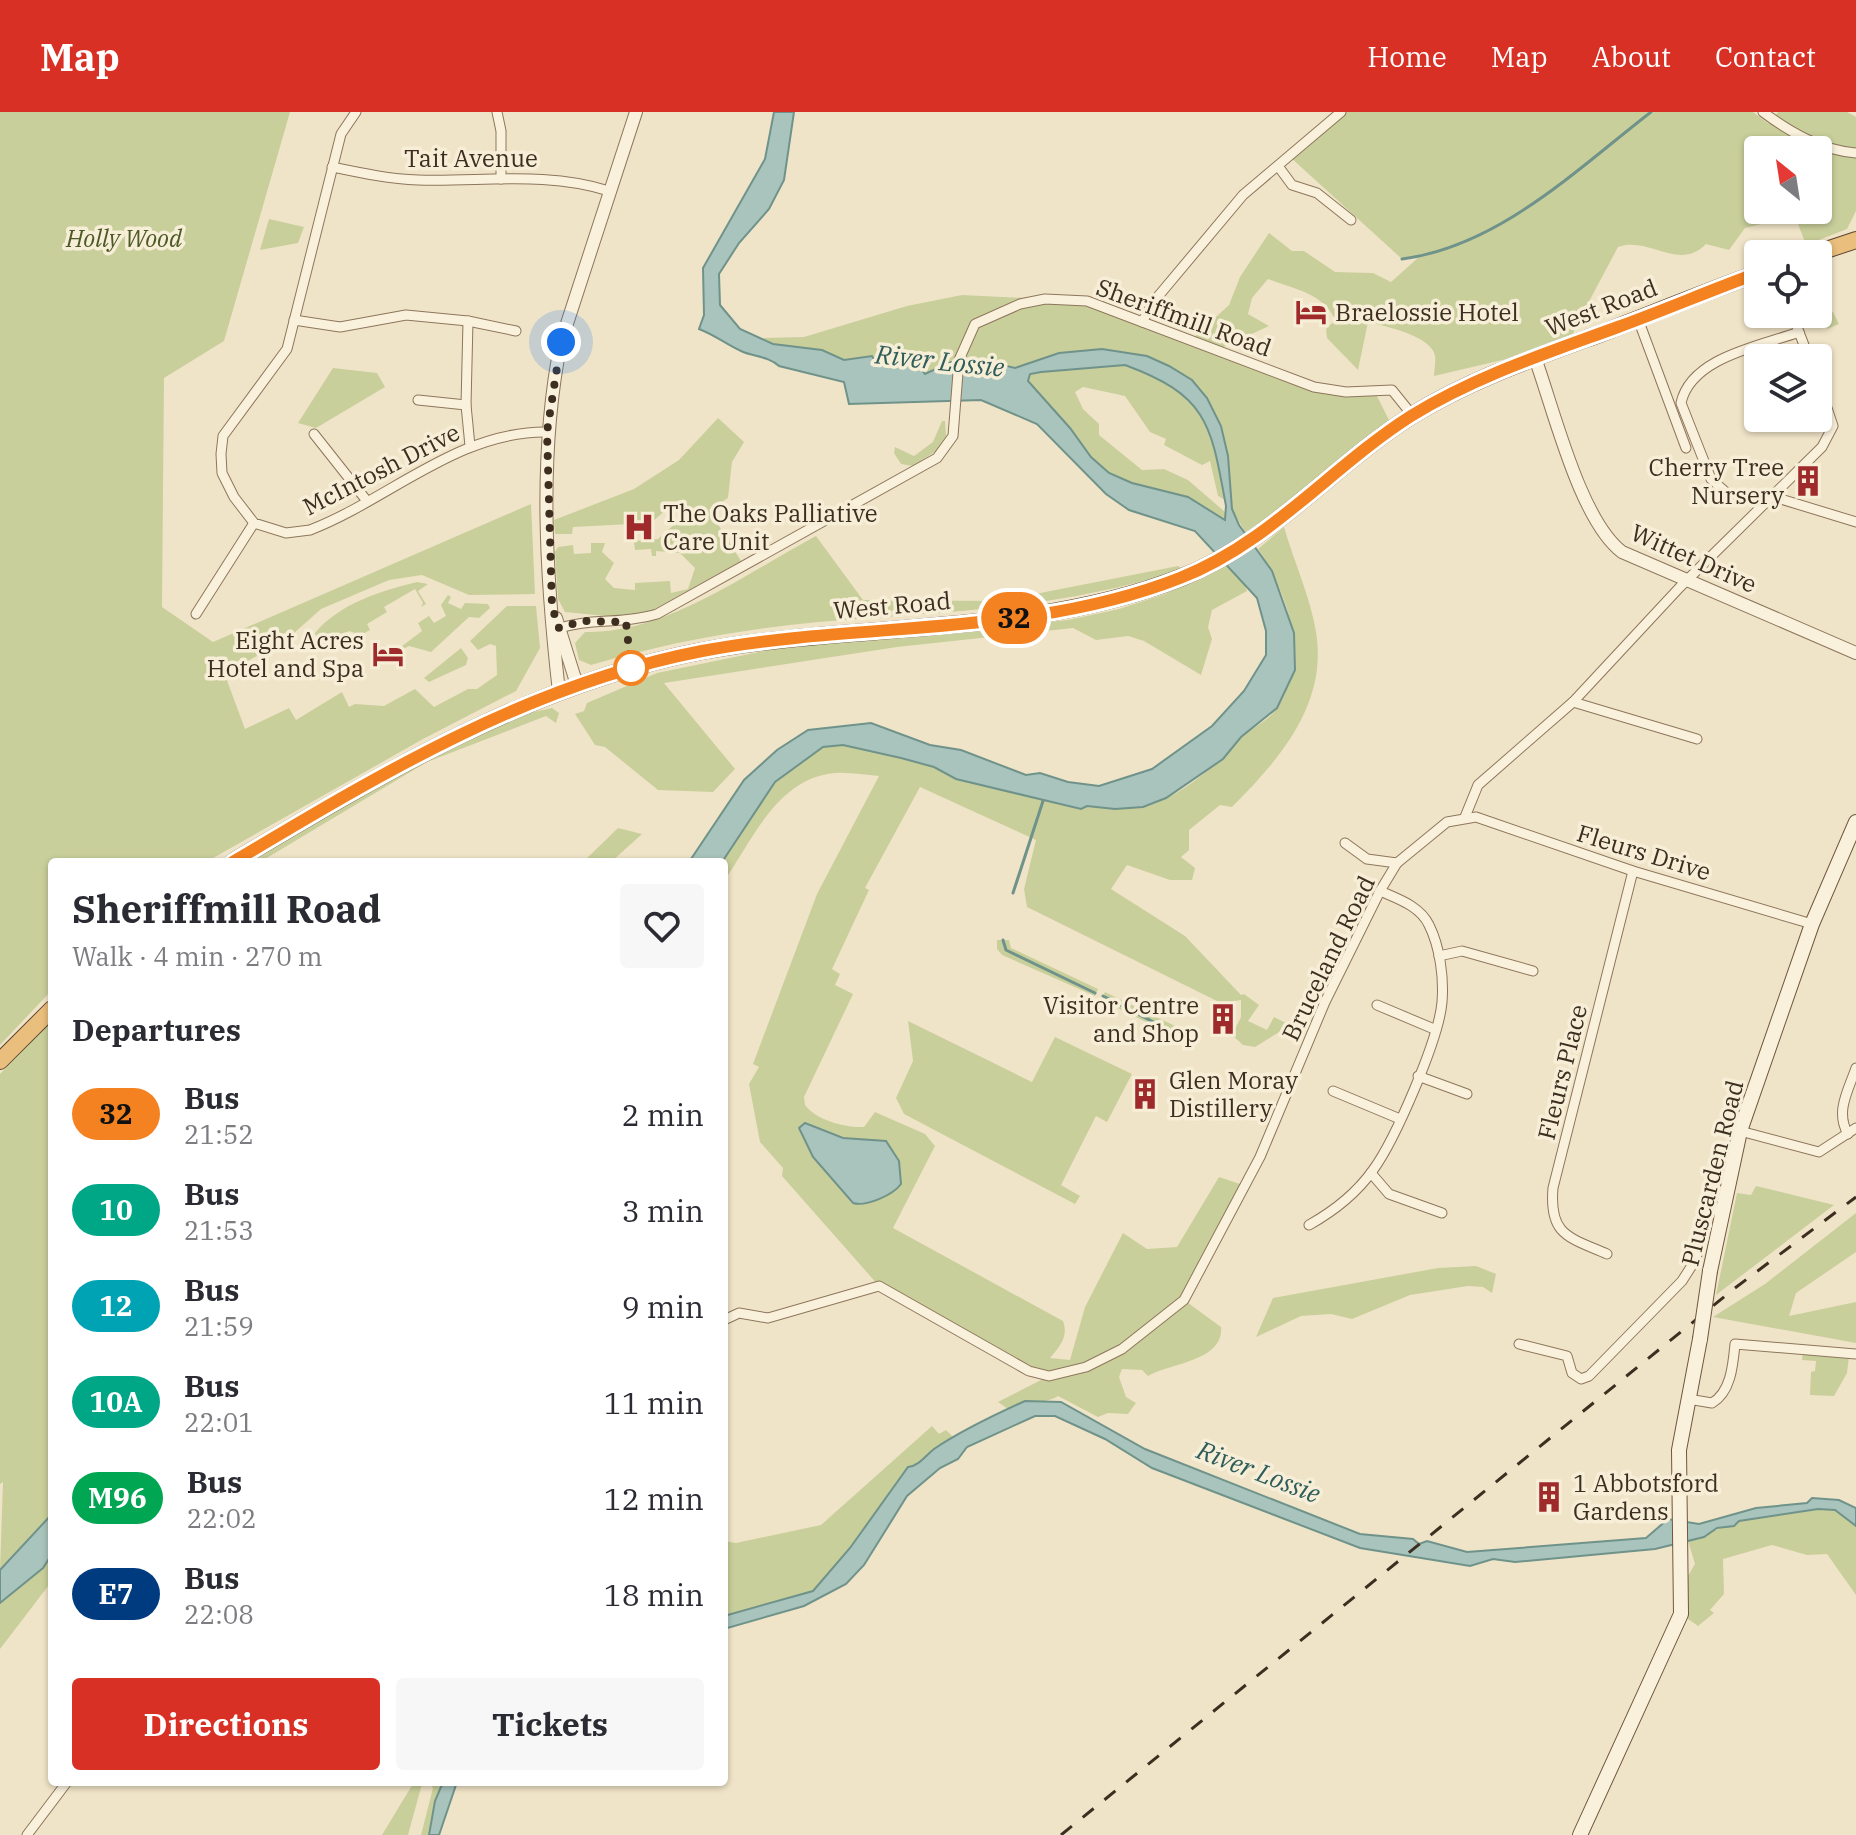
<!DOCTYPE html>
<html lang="en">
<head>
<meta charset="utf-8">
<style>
	:root { --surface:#fff; --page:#f7f7f7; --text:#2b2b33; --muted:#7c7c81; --accent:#d93025 }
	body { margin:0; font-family:"IBM Plex Serif",serif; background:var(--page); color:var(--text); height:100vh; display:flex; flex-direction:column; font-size:30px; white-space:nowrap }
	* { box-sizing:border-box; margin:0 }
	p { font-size:26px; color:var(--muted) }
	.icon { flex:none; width:44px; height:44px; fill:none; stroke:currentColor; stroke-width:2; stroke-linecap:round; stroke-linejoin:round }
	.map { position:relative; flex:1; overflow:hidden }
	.details { position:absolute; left:48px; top:746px; width:680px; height:928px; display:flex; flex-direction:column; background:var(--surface); border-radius:8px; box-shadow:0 2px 6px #0004 }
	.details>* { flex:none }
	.badge { padding:0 16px; border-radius:26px; font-size:28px; line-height:52px }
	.needle { width:52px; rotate:330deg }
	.fabs { position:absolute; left:1744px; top:24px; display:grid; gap:16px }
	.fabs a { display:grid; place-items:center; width:88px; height:88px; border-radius:8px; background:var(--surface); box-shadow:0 2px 6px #0004; font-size:40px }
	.you { position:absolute; width:40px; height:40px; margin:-20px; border:6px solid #fff; border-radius:50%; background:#1a73e8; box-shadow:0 0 0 12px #1a73e833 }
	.map>.badge { position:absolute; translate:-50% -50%; box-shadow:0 0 0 4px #fff }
	h2 { padding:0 24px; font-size:30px; line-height:72px }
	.round { display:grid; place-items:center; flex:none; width:84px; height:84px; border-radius:8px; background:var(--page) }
	.head { display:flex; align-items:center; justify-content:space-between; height:136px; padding:0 24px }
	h1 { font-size:38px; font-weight:700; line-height:60px }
	.action { display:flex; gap:16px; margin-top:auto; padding:16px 24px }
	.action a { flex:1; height:92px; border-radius:8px; background:var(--accent); color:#fff; font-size:32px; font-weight:700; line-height:92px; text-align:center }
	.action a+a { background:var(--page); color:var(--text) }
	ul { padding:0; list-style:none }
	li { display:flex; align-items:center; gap:24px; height:96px; padding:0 24px }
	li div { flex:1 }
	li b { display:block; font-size:30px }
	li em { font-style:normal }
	li .badge { min-width:88px; font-weight:700; text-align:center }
	header { display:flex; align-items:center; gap:48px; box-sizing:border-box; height:112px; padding:0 40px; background:var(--accent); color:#fff }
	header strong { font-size:38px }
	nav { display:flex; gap:44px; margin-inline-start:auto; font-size:28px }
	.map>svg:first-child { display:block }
	.green { fill:#c9cf9b; fill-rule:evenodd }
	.water { fill:#a9c4bc; stroke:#6f938a; stroke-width:2; fill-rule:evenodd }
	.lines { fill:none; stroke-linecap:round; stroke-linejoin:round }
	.stream { stroke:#6f938a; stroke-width:3 }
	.minor-casing { stroke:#8d765c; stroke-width:11 }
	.tertiary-casing { stroke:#8d765c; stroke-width:14 }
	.secondary-casing { stroke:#6f573f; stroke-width:16 }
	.trunk-casing { stroke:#5b4430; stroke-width:18 }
	.minor { stroke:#faf1dc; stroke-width:9 }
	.tertiary { stroke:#faf1dc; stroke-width:12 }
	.secondary { stroke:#faf1dc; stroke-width:14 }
	.trunk { stroke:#eabe7c; stroke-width:16 }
	.rail { stroke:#3d2e20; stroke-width:3; stroke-dasharray:14 14; stroke-linecap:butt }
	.secondary-bridge-casing { stroke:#6f573f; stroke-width:16; stroke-linecap:butt }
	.secondary-bridge { stroke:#faf1dc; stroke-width:14 }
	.line-casing { stroke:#fff; stroke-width:18 }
	.line { stroke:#f58220; stroke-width:12 }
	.walk { stroke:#3d2e20; stroke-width:8; stroke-dasharray:0 14.4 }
	.stop-dot { fill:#fff; stroke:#f58220; stroke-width:4 }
	.labels { text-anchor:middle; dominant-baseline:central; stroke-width:7; stroke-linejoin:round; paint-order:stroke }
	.street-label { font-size:24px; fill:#3d2e20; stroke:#f7eed8 }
	.park-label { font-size:24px; font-style:italic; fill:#4d5a26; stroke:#f7eed8 }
	.poi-label { font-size:24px; fill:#3d2e20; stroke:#f7eed8; text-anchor:start }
	.water-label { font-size:26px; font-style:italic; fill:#2f5d5a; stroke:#f7eed8 }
</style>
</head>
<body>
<header>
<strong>Map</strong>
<nav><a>Home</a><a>Map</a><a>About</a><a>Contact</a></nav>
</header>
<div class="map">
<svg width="1856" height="1723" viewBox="0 0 1856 1723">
	<rect width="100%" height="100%" fill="#f0e4c8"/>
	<g class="green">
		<polygon points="0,0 290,0 224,229 164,266 162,495 213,530 531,392 535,482 469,483 422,463 389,468 321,497 293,522 225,563 245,617 289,596 296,608 342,580 349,595 355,592 384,594 415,577 434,595 468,577 477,577 497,563 496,534 490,532 478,538 470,529 507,494 536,494 540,536 516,579 423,627 206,750 52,750 52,878 0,933"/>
		<path d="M1341,0H1753L1769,12L1778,0H1847L1856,5V99L1847,117L1806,133L1795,104L1745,116L1729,138L1706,132C1679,160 1649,124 1618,135L1585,197L1572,205L1575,217L1572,224L1515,245L1434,264C1434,258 1436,250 1435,244C1432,224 1385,214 1368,210L1358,258L1327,226L1326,217L1335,208C1324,181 1293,177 1268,167L1252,186L1248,202L1269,214L1219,237L1314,275L1373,276L1389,308L1282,396L1245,420L1232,397L1228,344L1221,314L1169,254L1147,244L1102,237L1059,241L1015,256L987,249L977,253L954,249L925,262L913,248L876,251L871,244L844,248L822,238L773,232L759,226L804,225L907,194L962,183L1087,189L1191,228L1229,193L1240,165L1269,121L1292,139H1304L1335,160L1373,161L1391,170L1420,144L1402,147L1290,45ZM1758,38H1818V98H1758Z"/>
		<polygon points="269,107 304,115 298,131 260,138"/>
		<polygon points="1833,200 1839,212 1827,217 1825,212 1802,215 1798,206"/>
		<path d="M1125,253C1206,283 1210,309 1225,388L1218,384L1210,349L1202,353L1164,333L1166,327L1150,320L1125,284L1083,275L1075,280L1083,297L1099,312V323L1142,358L1164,357L1188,368L1225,400V408L1188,385L1132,371L1109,361L1091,345L1070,316L1028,269L1030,262L1041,260Z"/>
		<polygon points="333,256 377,261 385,275 316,316 298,311"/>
		<polygon points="718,306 744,330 732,350 728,386 709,398 741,449 649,500 616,505 565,500 558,487 555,440 558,435 573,433 574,442 591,441 591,431 605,431 602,440 614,451 605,467 614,476 635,478 635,471 670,469 671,481 688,477 695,456 680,441 656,439 656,444 652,444 651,437 635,438 634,429 658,427 687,401 676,389 651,411 573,415 572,422 555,422 554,408 634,377 679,348"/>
		<polygon points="942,309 945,309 946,324 936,339 913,354 901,352 894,341 895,335 914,344 933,330"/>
		<path d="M1284,415C1294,450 1310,484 1316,520C1328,592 1279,648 1232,695L1220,693L1189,718V738L1181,745L1195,756L1192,768H1170L1127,753L1111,777L1185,824L1241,883L1244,882L1259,893L1248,909L1267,918L1274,905L1288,912L1295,910L1255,935L1243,933L1232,923L1241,905V888L1221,891L1027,795L1024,777L1036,728L920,675L865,776L869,778L832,857L840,862L835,873L853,882L804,985L805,993C816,1008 845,1016 864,1015L875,1000L925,1022L935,1034L893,1116L1063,1209C1069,1225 1059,1235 1050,1246L1070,1248L1085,1195L1123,1121L1147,1137L1177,1135L1219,1065L1240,1072L1184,1188L1221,1215C1224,1249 1170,1251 1148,1264L1142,1258L1122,1257L1119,1265L1126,1285L1136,1291L1128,1302L1108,1301L1098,1305L1058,1284C1047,1292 1024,1289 1008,1297L998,1290L1047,1265L1029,1259L879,1174L782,1064L783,1056L760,1030L749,972L759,955L753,952L817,782L879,664C865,663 849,660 835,661C777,666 753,728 724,769L722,750L758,692L775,670L822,635L843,633L901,646L934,655L956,667L1081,697C1095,689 1127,700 1147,694C1185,682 1213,655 1240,627C1250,616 1269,609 1277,596C1310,545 1289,484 1258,437Z"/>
		<path d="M816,424L863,488L999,489L1178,454L1183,457C1059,498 947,499 818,510C742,517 664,531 591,553L579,548L575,531L585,520C666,522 746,461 816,424Z"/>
		<polygon points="1227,453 1244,471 1247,479 1212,498 1208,515 1212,527 1201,563 1144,529 1128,524 1096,528 1073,516 897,535 664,571 735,657 713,680 658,678 605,635 595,633 575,602 584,599 587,591 657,561 774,537 1068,508 1119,497 1165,482"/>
		<path d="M417,470L428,472L418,479L426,492L421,495L423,491L415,477L384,495L387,500L367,512L370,518L361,523L349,519L320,536L315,521C340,491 381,479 417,470Z"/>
		<polygon points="448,483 451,485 448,491 461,497 465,491 488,492 490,496 479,506 469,505 431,540 409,534 389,544 422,519 418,511 429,504 434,511 446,504 441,493"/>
		<polygon points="461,536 468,546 466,553 429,570 424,566"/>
		<polygon points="552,596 559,601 556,611 546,604 427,650 260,750 242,750 426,644 515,604"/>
		<polygon points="618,716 642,722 611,750 583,750"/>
		<polygon points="997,828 1009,828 1011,836 1098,877 1095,884 1002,843 997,837"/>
		<polygon points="1105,880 1177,915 1175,921 1169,921 1105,890 1101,888"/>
		<polygon points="52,909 52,1402 0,1458 3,1370 0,1372 0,962"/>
		<polygon points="908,909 1032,970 1055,925 1132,962 1107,1010 1096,1004 1061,1073 1080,1084 1075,1092 904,1002 896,986 913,949"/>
		<polygon points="1756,1074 1834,1093 1716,1183 1737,1081 1751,1083"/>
		<polygon points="1856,1101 1856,1140 1796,1181 1789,1204 1856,1190 1856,1231 1713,1205 1765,1172"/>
		<polygon points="1476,1154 1496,1162 1492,1181 1483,1175 1468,1174 1410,1183 1352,1207 1331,1202 1301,1204 1256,1225 1273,1186 1438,1156"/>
		<polygon points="1803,1239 1849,1245 1847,1261 1834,1284 1810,1283 1811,1260 1815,1259 1816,1249 1802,1248"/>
		<polygon points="932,1314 939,1322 946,1318 954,1326 914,1354 908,1355 850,1436 813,1479 724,1504 724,1429 736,1431 821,1413"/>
		<polygon points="1818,1397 1835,1398 1856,1414 1856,1483 1827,1442 1807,1443 1772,1433 1723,1447 1724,1482 1710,1498 1714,1501 1698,1514 1681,1502 1682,1474 1695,1452 1688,1429 1739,1409"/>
		<polygon points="52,1442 52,1469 0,1537 0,1491 43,1456"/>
		<polygon points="414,1670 422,1672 408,1723 382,1723"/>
		<polygon points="429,1670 443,1670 435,1689 429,1723 421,1723 433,1676"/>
	</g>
	<g class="water">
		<path d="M774,0H794L784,68L769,97L739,131L719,162L720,193L740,217L773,232L822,238L844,248L872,244L876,251L913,247L925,262L951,250L976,253L986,249L1015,256L1059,241L1102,237L1147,244L1169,254L1192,268L1207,286L1221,314L1228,344L1232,397L1239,413L1272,459L1294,521L1295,558L1277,596L1241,625L1223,647L1166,686L1143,695L1115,697L1087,694L1081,697L956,667L934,655L901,646L843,633L823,635L775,670L722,750H689L744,668L777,638L808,618L871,611L930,633L961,638L1026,663L1040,661L1068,670L1099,674L1152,657L1212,614L1244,579L1266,543V519L1257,486L1195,419L1129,398L1106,382L1037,312L981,288L849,292L844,270L779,254C768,244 754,245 741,239C727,233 715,223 699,217L704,203L703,156L765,47ZM1125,253C1209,284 1211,313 1226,394L1225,408L1188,385L1132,371L1109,361L1091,345L1070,316L1028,269L1030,262L1041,260Z"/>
		<path d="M805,1011L843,1026L886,1029L899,1049L901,1072C893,1083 866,1095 853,1091L813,1045L799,1016Z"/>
		<path d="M1025,1289L1061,1290L1145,1337L1360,1422L1413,1427L1419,1432L1427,1429L1467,1440L1646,1426L1668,1407L1699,1412L1756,1396L1807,1391L1812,1386L1839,1388L1856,1396V1414L1835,1398L1818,1397L1739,1409L1734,1414L1717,1416L1704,1425L1655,1437L1515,1450L1493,1447L1470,1454L1360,1436L1152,1356L1105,1327L1055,1304H1035L967,1335L958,1347L940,1356L907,1384L864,1453L846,1472L804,1494L724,1517V1504L813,1479L850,1436L908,1355C919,1354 925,1344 934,1337C962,1318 994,1303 1025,1289Z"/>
		<polygon points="52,1402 52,1442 43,1456 0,1491 0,1458"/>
		<polygon points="443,1670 457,1670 439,1723 429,1723 435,1689"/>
	</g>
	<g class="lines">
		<g class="stream">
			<path d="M1402,147C1499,134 1576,58 1651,0"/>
			<polyline points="1013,781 1043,689"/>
			<polyline points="1003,828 1006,838 1095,881"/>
			<polyline points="1103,884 1169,918"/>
		</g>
		<defs>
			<g id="minor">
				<path d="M356,0L341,22L287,237L223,324L221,342L222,361L234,385L254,411L286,421L310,418C390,387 458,319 547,320"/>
				<polyline points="497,0 501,19 501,67"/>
				<path d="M1763,0C1791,21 1821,38 1856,41"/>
				<polyline points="1278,54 1292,73 1317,81 1351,108"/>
				<path d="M332,55C361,61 389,67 418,68C482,70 547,59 609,79"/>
				<polyline points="1792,202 1809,246"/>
				<polyline points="1638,207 1686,336"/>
				<polyline points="294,208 340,215 406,203 468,209 516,219"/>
				<polyline points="468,209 466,293 470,334"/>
				<polyline points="1142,210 1155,188 1243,83 1341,0"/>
				<path d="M1799,220C1761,234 1691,245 1681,291L1711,367L1728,382L1771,384L1856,410"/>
				<polyline points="418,288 466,293"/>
				<polyline points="314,322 367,389"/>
				<polyline points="196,502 254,411"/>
				<path d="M555,518C588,505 622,513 657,502L937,346L953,324L959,248L975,212L1020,192L1045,187L1087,189L1314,275L1346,280L1392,278L1413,304"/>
				<polyline points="1573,590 1697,627"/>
				<polyline points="1465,705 1478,673 1573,590 1680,475 1822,335 1833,314 1818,269"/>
				<polyline points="1345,731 1367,747 1397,751"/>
				<polyline points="1439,844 1462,839 1533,859"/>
				<polyline points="1377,893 1434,917"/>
				<polyline points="1418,964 1467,982"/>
				<polyline points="1333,979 1400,1007"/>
				<polyline points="1740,1019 1819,1040 1856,1016"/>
				<path d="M1848,1022C1835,1000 1848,979 1856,956"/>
				<polyline points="1371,1061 1389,1082 1442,1101"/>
				<path d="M1309,1113C1334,1099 1356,1082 1373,1058C1395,1028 1439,927 1442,890C1444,866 1440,835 1429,813C1420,794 1398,787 1380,779"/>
				<path d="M1607,1142C1568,1125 1549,1123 1553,1076L1633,759"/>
				<polyline points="724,1208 739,1201 768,1206 879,1174 1029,1259 1049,1264 1086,1255 1122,1237 1184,1188 1260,1045 1325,890 1380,779 1397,751 1447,710 1476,705 1633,759 1812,812"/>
				<polyline points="1519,1232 1567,1244 1572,1261 1581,1267 1589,1264 1682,1169 1696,1147 1706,1094 1721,1100"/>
				<path d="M1688,1287L1712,1291C1731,1280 1733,1253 1735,1232L1856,1242"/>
				<polyline points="27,1723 67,1670"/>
			</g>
			<g id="tertiary">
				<path d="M1535,246C1554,298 1580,408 1622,440L1856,541"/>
				<polyline points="556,506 577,573"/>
				<path d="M559,580C546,465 538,344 561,230L636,0"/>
			</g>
			<g id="secondary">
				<polyline points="1710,1159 1740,1019 1812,812 1856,710"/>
				<polyline points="1580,1723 1681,1502 1679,1338 1700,1227"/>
			</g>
			<g id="trunk">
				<polyline points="1814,142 1856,128"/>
				<path d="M233,750C381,662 530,572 702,539C860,510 1028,525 1180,466C1270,431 1331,355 1411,304C1471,267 1536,245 1602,221C1654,201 1706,180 1758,161"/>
				<polyline points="0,949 52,897"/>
			</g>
		</defs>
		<use href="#minor" class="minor-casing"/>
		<use href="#tertiary" class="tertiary-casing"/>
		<use href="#secondary" class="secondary-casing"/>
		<use href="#trunk" class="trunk-casing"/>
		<use href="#minor" class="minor"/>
		<use href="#tertiary" class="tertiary"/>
		<use href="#secondary" class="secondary"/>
		<use href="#trunk" class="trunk"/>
		<polyline class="rail" points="1061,1723 1735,1176 1856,1085"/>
		<defs>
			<polyline id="secondary-bridge" points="1700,1227 1710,1159"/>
		</defs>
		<use href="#secondary-bridge" class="secondary-bridge-casing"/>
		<use href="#secondary-bridge" class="secondary-bridge"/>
	</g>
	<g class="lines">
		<defs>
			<path id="line" d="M233,750C382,661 530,572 702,539C860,509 1028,526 1180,466C1270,431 1331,355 1411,304C1476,264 1547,241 1618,215C1665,198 1711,178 1758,161"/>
		</defs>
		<use href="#line" class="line-casing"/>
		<use href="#line" class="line"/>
		<polyline class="walk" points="561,230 547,320 552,495 559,516 583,509 626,510 631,556"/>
	</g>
	<defs>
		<symbol id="hotel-bare" viewBox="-9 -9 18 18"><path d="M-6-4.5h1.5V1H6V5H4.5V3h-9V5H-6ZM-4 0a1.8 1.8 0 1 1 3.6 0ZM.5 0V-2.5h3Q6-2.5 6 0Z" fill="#9e2a2b" stroke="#f7eed8" stroke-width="2.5" paint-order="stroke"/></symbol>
		<symbol id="building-bare" viewBox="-9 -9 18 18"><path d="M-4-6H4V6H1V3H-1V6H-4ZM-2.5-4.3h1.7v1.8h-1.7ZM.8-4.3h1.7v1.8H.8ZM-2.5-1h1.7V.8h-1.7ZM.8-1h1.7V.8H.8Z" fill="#9e2a2b" stroke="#f7eed8" stroke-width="2.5" paint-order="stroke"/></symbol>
		<symbol id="hospital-bare" viewBox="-9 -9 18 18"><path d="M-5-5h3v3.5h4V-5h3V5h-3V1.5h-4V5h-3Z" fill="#9e2a2b" stroke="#f7eed8" stroke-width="2.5" paint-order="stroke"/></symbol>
	</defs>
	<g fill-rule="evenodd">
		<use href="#hotel-bare" x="1289" y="178" width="44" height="44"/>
		<use href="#building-bare" x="1786" y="347" width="44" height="44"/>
		<use href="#hospital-bare" x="617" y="393" width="44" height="44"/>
		<use href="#hotel-bare" x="366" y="520" width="44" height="44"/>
		<use href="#building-bare" x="1201" y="885" width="44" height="44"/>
		<use href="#building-bare" x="1123" y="960" width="44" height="44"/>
		<use href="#building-bare" x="1527" y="1363" width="44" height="44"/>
	</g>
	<circle class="stop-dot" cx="631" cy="556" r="16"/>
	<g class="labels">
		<g class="street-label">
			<text x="471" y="46">Tait Avenue</text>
			<text transform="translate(1601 195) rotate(-21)">West Road</text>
			<text transform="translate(1184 205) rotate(20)">Sheriffmill Road</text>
			<text transform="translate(381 357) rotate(-27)">McIntosh Drive</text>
			<text transform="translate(1694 446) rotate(24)">Wittet Drive</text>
			<text transform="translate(892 493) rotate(-5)">West Road</text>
			<text transform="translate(1644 740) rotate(17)">Fleurs Drive</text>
			<text transform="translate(1328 846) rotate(-64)">Bruceland Road</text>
			<text transform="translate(1562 960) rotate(-76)">Fleurs Place</text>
			<text transform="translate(1712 1061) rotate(-76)">Pluscarden Road</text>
		</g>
		<g class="park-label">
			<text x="124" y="126">Holly Wood</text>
		</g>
		<g class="poi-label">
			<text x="1335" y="200">Braelossie Hotel</text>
			<text x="1784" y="355" text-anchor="end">Cherry Tree<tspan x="1784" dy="28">Nursery</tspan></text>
			<text x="663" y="401">The Oaks Palliative<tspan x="663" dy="28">Care Unit</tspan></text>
			<text x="364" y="528" text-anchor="end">Eight Acres<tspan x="364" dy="28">Hotel and Spa</tspan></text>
			<text x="1199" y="893" text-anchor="end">Visitor Centre<tspan x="1199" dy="28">and Shop</tspan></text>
			<text x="1169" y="968">Glen Moray<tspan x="1169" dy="28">Distillery</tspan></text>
			<text x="1573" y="1371">1 Abbotsford<tspan x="1573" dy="28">Gardens</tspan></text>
		</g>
		<g class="water-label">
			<text transform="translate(940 248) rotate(6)">River Lossie</text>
			<text transform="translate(1259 1359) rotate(21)">River Lossie</text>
		</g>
	</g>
</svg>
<div class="fabs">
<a><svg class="needle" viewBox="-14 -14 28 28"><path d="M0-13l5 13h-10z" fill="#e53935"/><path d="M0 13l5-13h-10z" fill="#7c7c81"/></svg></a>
<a><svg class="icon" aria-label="locate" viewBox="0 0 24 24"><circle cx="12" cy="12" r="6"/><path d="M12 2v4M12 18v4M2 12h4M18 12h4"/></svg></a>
<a><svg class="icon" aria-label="layers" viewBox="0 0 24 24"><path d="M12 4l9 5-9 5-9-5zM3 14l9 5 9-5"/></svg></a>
</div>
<div class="you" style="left:561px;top:230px"></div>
<b class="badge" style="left:1014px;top:506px;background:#f58220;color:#111">32</b>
<section class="details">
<div class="head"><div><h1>Sheriffmill Road</h1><p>Walk · 4 min · 270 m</p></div><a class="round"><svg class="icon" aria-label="heart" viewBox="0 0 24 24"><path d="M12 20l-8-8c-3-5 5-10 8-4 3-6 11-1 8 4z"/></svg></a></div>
<h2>Departures</h2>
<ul>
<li><span class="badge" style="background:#f58220;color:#111">32</span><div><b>Bus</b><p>21:52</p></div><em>2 min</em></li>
<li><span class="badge" style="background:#00a786;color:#fff">10</span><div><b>Bus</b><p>21:53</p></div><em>3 min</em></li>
<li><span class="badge" style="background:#00a3b4;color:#fff">12</span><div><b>Bus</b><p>21:59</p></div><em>9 min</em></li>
<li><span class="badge" style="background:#00a786;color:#fff">10A</span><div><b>Bus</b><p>22:01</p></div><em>11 min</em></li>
<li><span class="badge" style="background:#00a651;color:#fff">M96</span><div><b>Bus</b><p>22:02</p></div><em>12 min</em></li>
<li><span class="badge" style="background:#003b80;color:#fff">E7</span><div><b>Bus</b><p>22:08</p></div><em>18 min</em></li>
</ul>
<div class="action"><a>Directions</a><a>Tickets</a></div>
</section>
</div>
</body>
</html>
